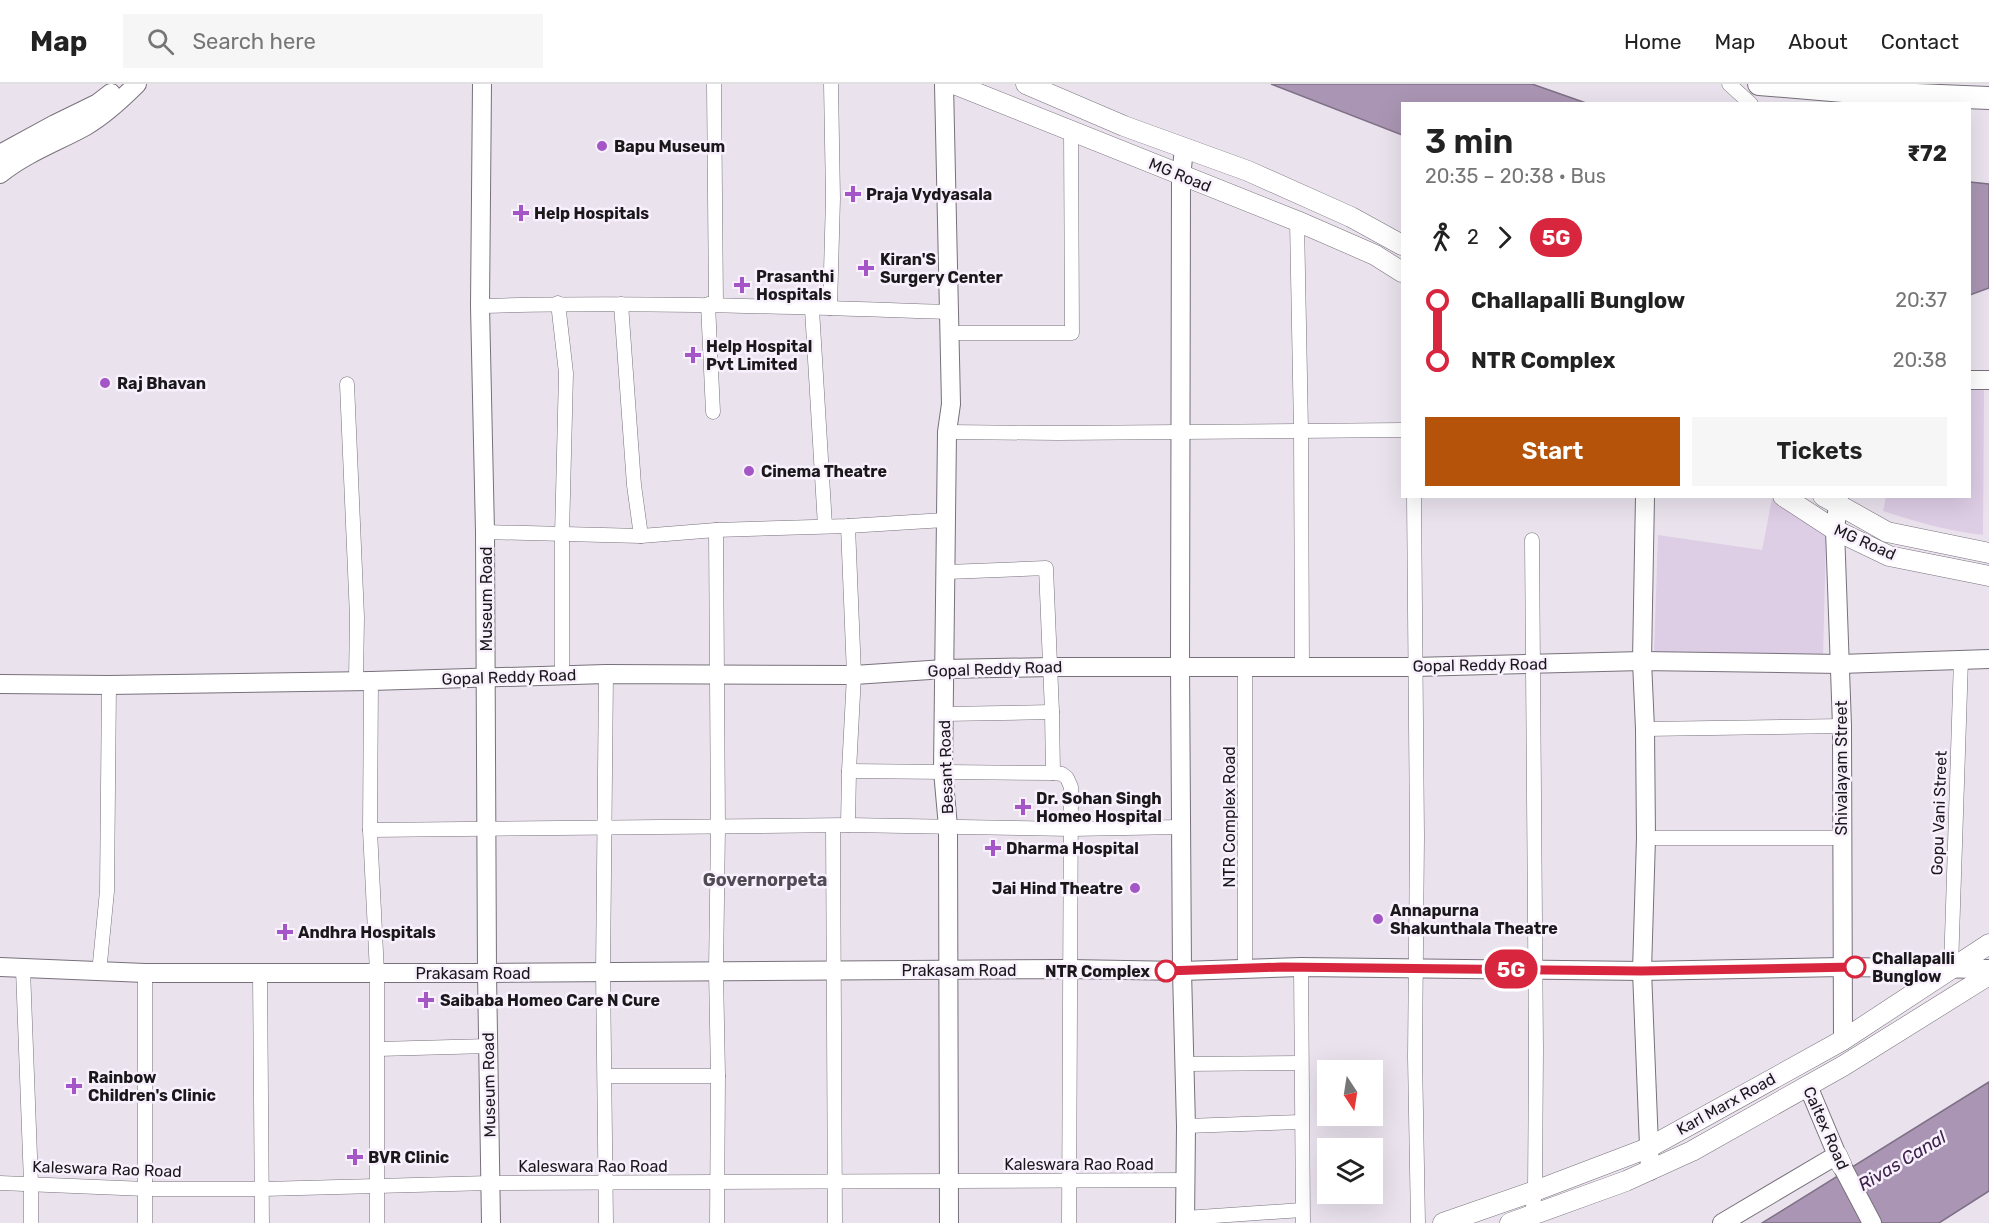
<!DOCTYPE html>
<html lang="en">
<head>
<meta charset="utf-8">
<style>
	:root { --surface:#fff; --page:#f6f6f6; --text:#222; --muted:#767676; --line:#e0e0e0; --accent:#b45309 }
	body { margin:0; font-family:Rubik,sans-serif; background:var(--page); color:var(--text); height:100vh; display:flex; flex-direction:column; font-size:22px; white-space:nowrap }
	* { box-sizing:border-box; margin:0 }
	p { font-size:20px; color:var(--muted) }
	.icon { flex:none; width:33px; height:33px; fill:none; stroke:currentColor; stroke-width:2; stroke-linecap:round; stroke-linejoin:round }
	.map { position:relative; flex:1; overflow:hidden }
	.panel { position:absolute; left:1401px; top:18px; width:570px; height:396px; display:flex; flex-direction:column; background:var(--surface); border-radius:0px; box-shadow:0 6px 24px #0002 }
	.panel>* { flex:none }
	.badge { padding:0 12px; border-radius:20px; font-size:21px; line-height:39px }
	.needle { width:39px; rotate:168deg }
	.buttons { position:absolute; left:1317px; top:976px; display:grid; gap:12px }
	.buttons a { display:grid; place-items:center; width:66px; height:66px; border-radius:0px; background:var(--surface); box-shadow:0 6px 24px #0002; font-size:30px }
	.map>.badge { position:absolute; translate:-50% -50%; box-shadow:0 0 0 3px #fff }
	.legs { display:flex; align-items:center; gap:9px; height:66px; padding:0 24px; font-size:20px }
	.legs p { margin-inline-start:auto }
	.summary { display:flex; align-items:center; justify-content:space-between; height:102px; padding:0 24px }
	h1 { font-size:33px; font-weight:600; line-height:45px }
	.action { display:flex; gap:12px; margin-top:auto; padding:12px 24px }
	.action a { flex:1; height:69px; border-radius:0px; background:var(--accent); color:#fff; font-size:24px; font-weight:600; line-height:69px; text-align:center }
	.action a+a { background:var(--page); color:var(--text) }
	ul { padding:0 24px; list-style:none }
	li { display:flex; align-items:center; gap:21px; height:60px; font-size:22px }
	li i { display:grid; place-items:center; width:9px; height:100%; margin:0 8px; background:currentColor }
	li i::after { content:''; width:15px; height:15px; margin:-8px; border:4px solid; border-radius:50%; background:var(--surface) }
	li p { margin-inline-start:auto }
	li:first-child i { background:linear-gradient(#0000 50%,currentColor 0) }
	li:last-child i { background:linear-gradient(currentColor 50%,#0000 0) }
	header { display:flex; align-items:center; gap:36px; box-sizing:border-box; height:84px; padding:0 30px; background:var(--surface); border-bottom:2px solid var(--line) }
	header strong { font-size:28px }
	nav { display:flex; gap:33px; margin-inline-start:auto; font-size:21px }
	.search { width:420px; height:54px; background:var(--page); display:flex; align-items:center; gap:15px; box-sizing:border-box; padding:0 21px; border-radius:0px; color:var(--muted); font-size:22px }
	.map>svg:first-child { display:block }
	.green { fill:#ddcde5 }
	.water { fill:#aa96b4; stroke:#7f7086; stroke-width:1.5 }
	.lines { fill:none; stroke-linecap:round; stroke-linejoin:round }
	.minor-casing { stroke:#78717b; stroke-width:15 }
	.tertiary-casing { stroke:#78717b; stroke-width:20 }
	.secondary-casing { stroke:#78717b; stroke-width:21 }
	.trunk-casing { stroke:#78717b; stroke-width:24 }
	.minor { stroke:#fff; stroke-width:14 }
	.tertiary { stroke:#fff; stroke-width:18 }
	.secondary { stroke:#fff; stroke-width:20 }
	.trunk { stroke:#fff; stroke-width:22 }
	.line-1-casing { stroke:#fff; stroke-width:14 }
	.line-1 { stroke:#d7263d; stroke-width:9 }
	.poi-dot { fill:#a456c7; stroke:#f8f0fc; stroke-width:2 }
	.stop-1-dot { fill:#fff; stroke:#d7263d; stroke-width:3 }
	.labels { text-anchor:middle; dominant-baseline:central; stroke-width:5; stroke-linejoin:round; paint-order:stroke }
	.poi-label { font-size:16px; font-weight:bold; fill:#1b181c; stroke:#f8f0fc; text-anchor:start }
	.street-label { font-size:16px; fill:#1b181c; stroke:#f8f0fc }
	.stop-label { font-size:16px; font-weight:bold; fill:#1b181c; stroke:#f8f0fc; text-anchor:start }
	.neighbourhood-label { font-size:18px; font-weight:bold; fill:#514b54; stroke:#f8f0fc }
	.water-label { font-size:18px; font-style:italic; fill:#3d2149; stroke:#f8f0fc }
</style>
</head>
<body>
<header>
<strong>Map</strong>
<div class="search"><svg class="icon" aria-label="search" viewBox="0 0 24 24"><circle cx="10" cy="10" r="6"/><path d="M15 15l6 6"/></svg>Search here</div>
<nav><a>Home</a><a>Map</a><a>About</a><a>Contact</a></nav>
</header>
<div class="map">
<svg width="1989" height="1139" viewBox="0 0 1989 1139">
	<rect width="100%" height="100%" fill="#eae3ee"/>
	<g class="green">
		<path d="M1970,305L1984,306L1983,451C1948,447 1916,438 1883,427L1886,413L1970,412Z"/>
		<polygon points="1772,415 1826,450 1823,574 1654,570 1658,451 1762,466"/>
	</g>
	<g class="water">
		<polygon points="1271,0 1532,0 1586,19 1402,20 1402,51"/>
		<polygon points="1970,98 1989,100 1989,204 1970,211"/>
		<polygon points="1989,998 1989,1107 1939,1139 1762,1139"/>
	</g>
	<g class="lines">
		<defs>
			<g id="minor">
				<polyline points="714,0 716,221"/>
				<polyline points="1729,0 1751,20"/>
				<polyline points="1297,137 1301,346 1302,582"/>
				<polyline points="558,219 566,289 562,451 562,592"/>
				<polyline points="621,220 634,401 641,452"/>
				<polyline points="708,220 713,328"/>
				<path d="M480,222C637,217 793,223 950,228"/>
				<polyline points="830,224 833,114 831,0"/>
				<polyline points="812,225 825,442"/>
				<polyline points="950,249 1072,249 1071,46"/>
				<polyline points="347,300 357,533 356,597"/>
				<polyline points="947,348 1058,349 1402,346"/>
				<polyline points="1414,412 1417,753 1415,973 1418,1139"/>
				<polyline points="848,442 854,591 849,687 848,741"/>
				<polyline points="716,446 718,743 716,887 718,992 717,1139"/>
				<polyline points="485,448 641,452 716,446 848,442 945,436"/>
				<polyline points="1532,456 1536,966 1535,1107 1532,1131"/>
				<polyline points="947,488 1046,484 1052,628 1053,689"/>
				<polyline points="1245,582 1245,884"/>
				<polyline points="371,597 370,746 377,889 377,1139"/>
				<polyline points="944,630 1052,628"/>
				<polyline points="1645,645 1842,642"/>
				<polyline points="849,687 1053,689 1062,690 1067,694 1071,703 1069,1139"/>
				<polyline points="833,742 835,1139"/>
				<polyline points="370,746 848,741 1071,745 1181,743"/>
				<polyline points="1646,754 1842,754"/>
				<polyline points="1301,883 1303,1139"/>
				<polyline points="1951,884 1961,575"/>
				<polyline points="23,885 31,1099 31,1139"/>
				<polyline points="99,889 107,807 109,601"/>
				<polyline points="145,889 145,1139"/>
				<polyline points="260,889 262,1139"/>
				<polyline points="378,965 489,962"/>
				<polyline points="1185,980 1301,979"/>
				<polyline points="605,992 718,992"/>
				<polyline points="1186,1042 1301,1038"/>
				<polyline points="0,1099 146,1105 263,1105 490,1099 1186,1096"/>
				<polyline points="1185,1134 1302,1126"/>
				<polyline points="606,1139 603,888 606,590"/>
			</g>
			<g id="tertiary">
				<polyline points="482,0 480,222 485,448 487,889 491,1139"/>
				<polyline points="944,0 951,320 947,348 943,687 948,743 949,1139"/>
				<polyline points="1184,65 1181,93 1180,582 1182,887 1186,1042 1185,1139"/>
				<polyline points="0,70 55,40 98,19 111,9"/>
				<path d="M0,90C26,69 57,58 86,42C105,31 121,16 137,0"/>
				<polyline points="1970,296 1989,296"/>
				<polyline points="1645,412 1642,577 1645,645 1646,754 1642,887 1650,1087"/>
				<polyline points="1839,412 1835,446 1842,642 1843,956"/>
				<polyline points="0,600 109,601 371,597 606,590 854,591 945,585 1051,583 1414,583 1642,577 1840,580 1989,575"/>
				<polyline points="0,883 145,889 487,889 1069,885 1182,887 1301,883 1642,887 1842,883 1989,885"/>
				<polyline points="1842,1082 1872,1139"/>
				<polyline points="1722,1139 1837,1071 1808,1002"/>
			</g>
			<g id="secondary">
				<polyline points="954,0 1297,137 1375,171 1402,188"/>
				<polyline points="1026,0 1124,42 1248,87 1351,133 1402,161"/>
				<polyline points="1783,412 1835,446 1889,472 1989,492"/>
				<polyline points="1823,412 1887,448 1989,469"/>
				<polyline points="1837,1071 1842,1082"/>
				<polyline points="1443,1139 1535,1107 1648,1064 1843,956 1989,860"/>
				<polyline points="1510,1139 1626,1097 1692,1067 1843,982 1989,891"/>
			</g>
			<polyline id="trunk" points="1759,0 1867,9 1989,14"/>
		</defs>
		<use href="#minor" class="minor-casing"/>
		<use href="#tertiary" class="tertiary-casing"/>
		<use href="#secondary" class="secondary-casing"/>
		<use href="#trunk" class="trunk-casing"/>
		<use href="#minor" class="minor"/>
		<use href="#tertiary" class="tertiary"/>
		<use href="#secondary" class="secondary"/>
		<use href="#trunk" class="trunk"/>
	</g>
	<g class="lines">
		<defs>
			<polyline id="line-1" points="1166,887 1282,883 1642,887 1855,883"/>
		</defs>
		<use href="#line-1" class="line-1-casing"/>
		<use href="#line-1" class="line-1"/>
	</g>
	<g class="poi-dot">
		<circle cx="602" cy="62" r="6"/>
		<path d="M850 101h6v6h6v6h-6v6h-6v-6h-6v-6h6z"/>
		<path d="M518 120h6v6h6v6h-6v6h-6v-6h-6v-6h6z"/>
		<path d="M863 175h6v6h6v6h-6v6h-6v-6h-6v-6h6z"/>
		<path d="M739 192h6v6h6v6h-6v6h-6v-6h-6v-6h6z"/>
		<path d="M690 262h6v6h6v6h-6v6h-6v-6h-6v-6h6z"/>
		<circle cx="105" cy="299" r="6"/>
		<circle cx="749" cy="387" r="6"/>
		<path d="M1020 714h6v6h6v6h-6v6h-6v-6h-6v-6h6z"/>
		<path d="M990 755h6v6h6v6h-6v6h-6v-6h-6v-6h6z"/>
		<circle cx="1135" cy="804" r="6"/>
		<circle cx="1378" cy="835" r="6"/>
		<path d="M282 839h6v6h6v6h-6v6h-6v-6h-6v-6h6z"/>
		<path d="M423 907h6v6h6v6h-6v6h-6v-6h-6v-6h6z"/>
		<path d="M71 993h6v6h6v6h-6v6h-6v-6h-6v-6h6z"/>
		<path d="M352 1064h6v6h6v6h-6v6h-6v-6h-6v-6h6z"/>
	</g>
	<g class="stop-1-dot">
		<circle cx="1855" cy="883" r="10"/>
		<circle cx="1166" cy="887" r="10"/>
	</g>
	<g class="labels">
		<g class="poi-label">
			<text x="614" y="62">Bapu Museum</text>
			<text x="866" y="110">Praja Vydyasala</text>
			<text x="534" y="129">Help Hospitals</text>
			<text x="880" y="175">Kiran'S<tspan x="880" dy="18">Surgery Center</tspan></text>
			<text x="756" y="192">Prasanthi<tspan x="756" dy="18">Hospitals</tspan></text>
			<text x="706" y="262">Help Hospital<tspan x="706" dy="18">Pvt Limited</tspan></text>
			<text x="117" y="299">Raj Bhavan</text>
			<text x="761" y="387">Cinema Theatre</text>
			<text x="1036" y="714">Dr. Sohan Singh<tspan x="1036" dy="18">Homeo Hospital</tspan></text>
			<text x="1006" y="764">Dharma Hospital</text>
			<text x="1123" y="804" text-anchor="end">Jai Hind Theatre</text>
			<text x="1390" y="826">Annapurna<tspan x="1390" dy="18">Shakunthala Theatre</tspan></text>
			<text x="298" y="848">Andhra Hospitals</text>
			<text x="440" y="916">Saibaba Homeo Care N Cure</text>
			<text x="88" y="993">Rainbow<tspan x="88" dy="18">Children's Clinic</tspan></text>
			<text x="368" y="1073">BVR Clinic</text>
		</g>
		<g class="street-label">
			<text transform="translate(1180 91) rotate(22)">MG Road</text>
			<text transform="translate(1865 458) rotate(24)">MG Road</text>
			<text transform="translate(486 515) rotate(-90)">Museum Road</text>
			<text transform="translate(1480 581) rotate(-1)">Gopal Reddy Road</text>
			<text transform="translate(995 585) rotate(-2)">Gopal Reddy Road</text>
			<text transform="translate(509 593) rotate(-2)">Gopal Reddy Road</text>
			<text transform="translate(946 683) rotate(-92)">Besant Road</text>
			<text transform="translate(1841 684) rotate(-90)">Shivalayam Street</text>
			<text transform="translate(1939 729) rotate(-88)">Gopu Vani Street</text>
			<text transform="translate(1229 733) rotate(-90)">NTR Complex Road</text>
			<text x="959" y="886">Prakasam Road</text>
			<text x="473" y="889">Prakasam Road</text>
			<text transform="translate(489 1001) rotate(-91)">Museum Road</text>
			<text transform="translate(1726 1020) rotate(-29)">Karl Marx Road</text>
			<text transform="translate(1826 1044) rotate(66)">Caltex Road</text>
			<text x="1079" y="1080">Kaleswara Rao Road</text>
			<text x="593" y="1082">Kaleswara Rao Road</text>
			<text transform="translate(107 1085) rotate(2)">Kaleswara Rao Road</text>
		</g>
		<g class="stop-label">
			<text x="1872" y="874">Challapalli<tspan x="1872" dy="18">Bunglow</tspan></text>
			<text x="1150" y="887" text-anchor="end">NTR Complex</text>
		</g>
		<g class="neighbourhood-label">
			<text x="765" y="796">Governorpeta</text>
		</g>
		<g class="water-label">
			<text transform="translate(1902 1077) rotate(-31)">Rivas Canal</text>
		</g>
	</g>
</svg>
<div class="buttons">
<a><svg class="needle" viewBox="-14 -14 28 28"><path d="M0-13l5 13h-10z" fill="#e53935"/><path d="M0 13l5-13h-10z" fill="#767676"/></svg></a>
<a><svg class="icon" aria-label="layers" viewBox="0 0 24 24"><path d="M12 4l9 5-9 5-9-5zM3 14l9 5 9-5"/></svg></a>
</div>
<b class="badge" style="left:1511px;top:885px;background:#d7263d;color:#fff">5G</b>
<section class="panel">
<div class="summary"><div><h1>3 min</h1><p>20:35 – 20:38 · Bus</p></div><b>₹72</b></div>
<div class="legs"><svg class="icon" aria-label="walk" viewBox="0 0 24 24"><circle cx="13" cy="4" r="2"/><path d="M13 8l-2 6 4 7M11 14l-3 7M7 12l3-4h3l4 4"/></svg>2<svg class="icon" aria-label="forward" viewBox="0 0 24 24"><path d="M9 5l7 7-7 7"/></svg><b class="badge" style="background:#d7263d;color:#fff">5G</b></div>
<ul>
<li><i style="color:#d7263d"></i><b>Challapalli Bunglow</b><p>20:37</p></li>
<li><i style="color:#d7263d"></i><b>NTR Complex</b><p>20:38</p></li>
</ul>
<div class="action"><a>Start</a><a>Tickets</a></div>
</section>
</div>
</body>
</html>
